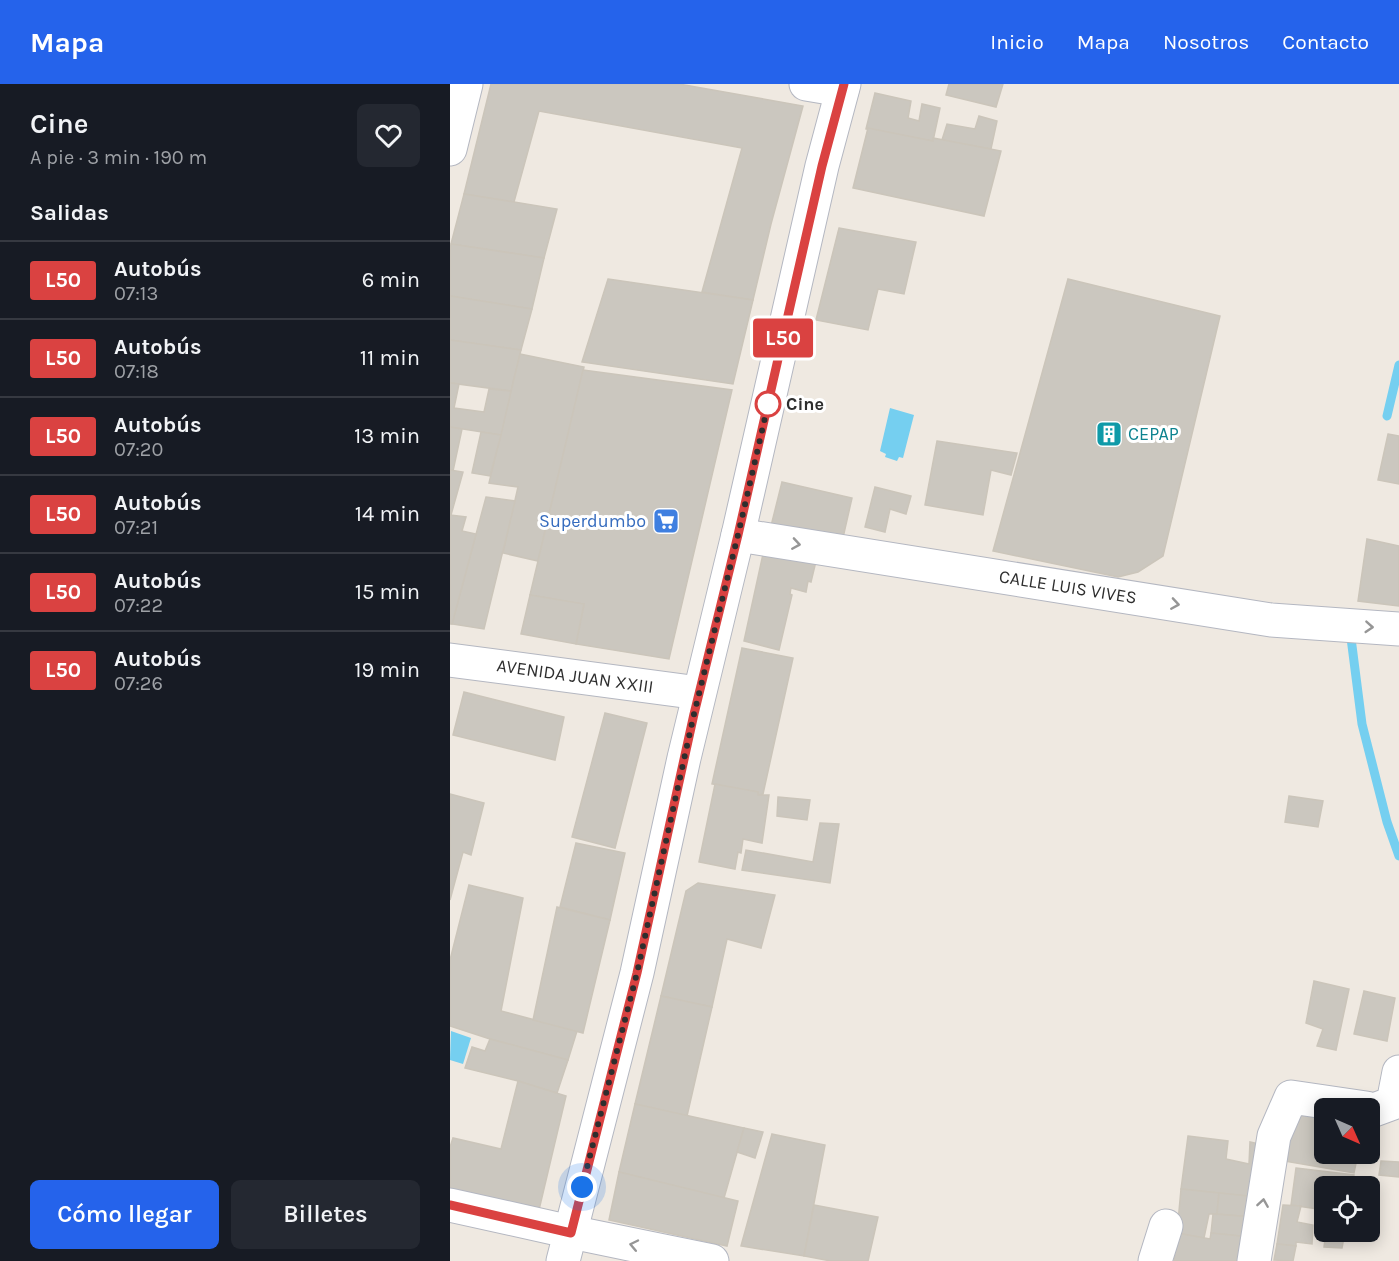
<!DOCTYPE html>
<html lang="es">
<head>
<meta charset="utf-8">
<style>
	:root { --surface:#171b24; --page:#242831; --text:#f1f3f6; --muted:#9ea1a6; --line:#363941; --accent:#2563eb }
	body { margin:0; font-family:Karla,sans-serif; background:var(--page); color:var(--text); height:100vh; display:flex; flex-direction:column; font-size:22px; white-space:nowrap }
	* { box-sizing:border-box; margin:0 }
	p { font-size:20px; color:var(--muted) }
	.icon { flex:none; width:33px; height:33px; fill:none; stroke:currentColor; stroke-width:2; stroke-linecap:round; stroke-linejoin:round }
	.map { position:relative; flex:1; overflow:hidden }
	.drawer { display:flex; flex-direction:column; background:var(--surface); width:450px }
	.drawer>* { flex:none }
	.badge { padding:0 12px; border-radius:4px; font-size:21px; line-height:39px }
	.needle { width:39px; rotate:135deg }
	.tools { position:absolute; left:864px; top:1014px; display:grid; gap:12px }
	.tools a { display:grid; place-items:center; width:66px; height:66px; border-radius:9px; background:var(--surface); box-shadow:0 3px 15px #0003; font-size:30px }
	.you { position:absolute; width:30px; height:30px; margin:-15px; border:4px solid #fff; border-radius:50%; background:#1a73e8; box-shadow:0 0 0 9px #1a73e833 }
	.map>.badge { position:absolute; translate:-50% -50%; box-shadow:0 0 0 3px #fff }
	h2 { padding:0 30px; font-size:22px; line-height:54px }
	.round { display:grid; place-items:center; flex:none; width:63px; height:63px; border-radius:9px; background:var(--page) }
	.headline { display:flex; align-items:center; justify-content:space-between; height:102px; padding:0 30px }
	h1 { font-size:28px; font-weight:600; line-height:45px }
	.primary-button { display:flex; gap:12px; margin-top:auto; padding:12px 30px }
	.primary-button a { flex:1; height:69px; border-radius:9px; background:var(--accent); color:#fff; font-size:24px; font-weight:600; line-height:69px; text-align:center }
	.primary-button a+a { background:var(--page); color:var(--text) }
	ul { padding:0; list-style:none }
	li { display:flex; align-items:center; gap:18px; height:78px; padding:0 30px; border-top:2px solid var(--line) }
	li div { flex:1 }
	li b { display:block; font-size:22px }
	li em { font-style:normal }
	li .badge { min-width:66px; font-weight:700; text-align:center }
	header { display:flex; align-items:center; gap:36px; box-sizing:border-box; height:84px; padding:0 30px; background:var(--accent); color:#fff }
	header strong { font-size:28px }
	nav { display:flex; gap:33px; margin-inline-start:auto; font-size:21px }
	main { display:flex; flex:1; min-height:0 }
	.map>svg:first-child { display:block }
	.water { fill:#75cff0 }
	.lines { fill:none; stroke-linecap:round; stroke-linejoin:round }
	.stream { stroke:#75cff0; stroke-width:9 }
	.building { fill:#cbc7bf; stroke:#cbc5ba; stroke-width:1.5 }
	.minor-casing { stroke:#b4b7c1; stroke-width:35 }
	.minor { stroke:#fff; stroke-width:33 }
	.oneway { stroke:#969696 }
	.line-casing { stroke:#fff; stroke-width:14 }
	.line { stroke:#da4241; stroke-width:9 }
	.walk { stroke:#2e2e2e; stroke-width:6; stroke-dasharray:0 10.8 }
	.stop-dot { fill:#fff; stroke:#da4241; stroke-width:3 }
	.labels { text-anchor:middle; dominant-baseline:central; stroke-width:6; stroke-linejoin:round; paint-order:stroke }
	.stop-label { font-size:18px; font-weight:bold; fill:#2e2e2e; stroke:#fff; text-anchor:start }
	.culture-label { font-size:18px; fill:#0d838f; stroke:#fff; text-anchor:start }
	.shop-label { font-size:18px; fill:#366cbe; stroke:#fff; text-anchor:end }
	.street-label { font-size:18px; fill:#2e2e2e; stroke:#fff }
</style>
</head>
<body>
<header>
<strong>Mapa</strong>
<nav><a>Inicio</a><a>Mapa</a><a>Nosotros</a><a>Contacto</a></nav>
</header>
<main>
<section class="drawer">
<div class="headline"><div><h1>Cine</h1><p>A pie · 3 min · 190 m</p></div><a class="round"><svg class="icon" aria-label="heart" viewBox="0 0 24 24"><path d="M12 20l-8-8c-3-5 5-10 8-4 3-6 11-1 8 4z"/></svg></a></div>
<h2>Salidas</h2>
<ul>
<li><span class="badge" style="background:#da4241;color:#fff">L50</span><div><b>Autobús</b><p>07:13</p></div><em>6 min</em></li>
<li><span class="badge" style="background:#da4241;color:#fff">L50</span><div><b>Autobús</b><p>07:18</p></div><em>11 min</em></li>
<li><span class="badge" style="background:#da4241;color:#fff">L50</span><div><b>Autobús</b><p>07:20</p></div><em>13 min</em></li>
<li><span class="badge" style="background:#da4241;color:#fff">L50</span><div><b>Autobús</b><p>07:21</p></div><em>14 min</em></li>
<li><span class="badge" style="background:#da4241;color:#fff">L50</span><div><b>Autobús</b><p>07:22</p></div><em>15 min</em></li>
<li><span class="badge" style="background:#da4241;color:#fff">L50</span><div><b>Autobús</b><p>07:26</p></div><em>19 min</em></li>
</ul>
<div class="primary-button"><a>Cómo llegar</a><a>Billetes</a></div>
</section>
<div class="map">
<svg width="949" height="1177" viewBox="0 0 949 1177">
	<rect width="100%" height="100%" fill="#efe9e1"/>
	<g class="water">
		<polygon points="440,324 464,331 453,374 449,373 447,377 435,373 436,370 430,367"/>
		<polygon points="1,947 21,954 13,980 0,976"/>
	</g>
	<g class="lines">
		<g class="stream">
			<polyline points="937,332 949,281"/>
			<polyline points="901,554 912,640 937,738 949,772"/>
		</g>
	</g>
	<g class="building">
		<polygon points="41,0 229,0 353,22 321,140 303,216 252,208 292,64 89,27 64,118 14,110"/>
		<polygon points="499,0 553,0 546,23 496,11"/>
		<polygon points="425,9 461,17 458,34 469,37 472,20 490,24 483,57 416,45"/>
		<polygon points="529,32 547,37 541,65 492,56 497,40 525,45"/>
		<polygon points="418,44 483,57 483,54 551,67 534,132 403,104"/>
		<polygon points="14,110 107,125 94,174 1,160"/>
		<polygon points="389,144 466,158 454,210 428,205 418,246 366,236"/>
		<polygon points="1,160 94,174 82,225 0,212 0,165"/>
		<polygon points="158,195 303,216 283,300 132,278"/>
		<polygon points="618,195 770,232 713,472 688,488 668,493 543,467"/>
		<polygon points="0,212 82,225 71,266 0,256"/>
		<polygon points="0,256 71,266 61,307 0,299"/>
		<polygon points="70,270 134,283 88,477 53,469 68,403 39,399"/>
		<polygon points="133,286 282,306 219,575 126,560 134,520 80,511"/>
		<polygon points="0,299 9,300 4,324 34,328 39,305 61,307 51,351 0,343"/>
		<polygon points="0,343 12,345 3,387 0,386"/>
		<polygon points="31,348 51,351 40,392 22,389"/>
		<polygon points="938,350 949,352 949,400 928,396"/>
		<polygon points="487,357 567,369 561,391 541,386 533,431 475,421"/>
		<polygon points="0,386 13,388 1,431 0,431"/>
		<polygon points="332,398 402,414 392,458 321,442"/>
		<polygon points="425,403 461,412 456,430 440,425 435,448 415,443"/>
		<polygon points="36,413 65,417 34,545 2,540"/>
		<polygon points="0,431 16,433 12,447 26,450 2,540 0,540"/>
		<polygon points="917,455 949,462 949,522 908,517"/>
		<polygon points="315,461 367,473 361,498 358,497 356,508 341,504 340,510 342,511 329,566 294,557"/>
		<polygon points="80,511 134,520 126,560 71,550"/>
		<polygon points="292,564 343,574 313,710 308,711 308,708 262,700"/>
		<polygon points="14,608 114,633 105,676 3,651"/>
		<polygon points="155,629 197,639 165,764 122,753"/>
		<polygon points="265,700 308,708 308,711 319,711 312,759 293,755 291,769 288,768 285,785 249,778"/>
		<polygon points="0,710 34,719 21,771 13,768 0,816"/>
		<polygon points="839,712 873,717 868,743 835,738"/>
		<polygon points="328,713 360,716 357,736 327,732"/>
		<polygon points="370,739 389,740 380,799 292,786 296,766 363,778"/>
		<polygon points="126,759 175,769 160,836 110,823"/>
		<polygon points="248,799 325,811 311,864 277,855 262,923 211,912 236,807"/>
		<polygon points="19,801 73,814 51,927 127,947 118,976 40,955 0,942 0,876"/>
		<polygon points="107,823 160,836 133,949 83,936"/>
		<polygon points="864,897 899,905 886,966 867,962 873,945 856,939"/>
		<polygon points="914,907 945,914 937,957 904,950"/>
		<polygon points="211,912 262,923 237,1032 185,1020"/>
		<polygon points="40,955 118,976 107,1009 68,997 15,984 22,963 35,967"/>
		<polygon points="68,997 116,1012 88,1130 0,1108 0,1063 3,1054 51,1065"/>
		<polygon points="185,1020 294,1044 274,1114 169,1088"/>
		<polygon points="849,1028 874,1033 874,1070 908,1070 904,1089 834,1077 839,1035"/>
		<polygon points="294,1044 313,1048 305,1074 287,1068"/>
		<polygon points="322,1050 375,1061 354,1172 291,1162"/>
		<polygon points="738,1052 778,1057 776,1075 799,1080 800,1058 814,1061 807,1113 731,1105"/>
		<polygon points="931,1077 949,1078 949,1093 929,1091"/>
		<polygon points="846,1084 904,1091 902,1102 874,1102 874,1126 841,1121"/>
		<polygon points="169,1088 288,1117 277,1162 159,1136"/>
		<polygon points="731,1105 769,1109 767,1130 759,1130 754,1154 727,1149"/>
		<polygon points="769,1109 807,1113 803,1133 767,1130"/>
		<polygon points="364,1121 428,1133 418,1177 381,1177 354,1172"/>
		<polygon points="833,1121 851,1122 847,1138 863,1141 862,1160 846,1158 846,1162 827,1160"/>
		<polygon points="763,1130 803,1133 800,1153 761,1149"/>
		<polygon points="876,1148 895,1148 892,1164 874,1163"/>
		<polygon points="727,1149 760,1155 761,1149 800,1153 797,1177 724,1177"/>
		<polygon points="827,1160 846,1162 843,1177 824,1176"/>
	</g>
	<g class="lines">
		<defs>
			<g id="minor">
				<polyline points="356,0 392,6"/>
				<polyline points="0,65 16,0"/>
				<polyline points="288,451 821,536 949,545"/>
				<polyline points="0,576 249,609"/>
				<polyline points="920,1025 924,1026 943,1019 949,988"/>
				<polyline points="0,1121 121,1148 262,1177"/>
				<polyline points="113,1177 187,889 234,674 288,451 372,82 394,0"/>
				<polyline points="705,1177 716,1142"/>
				<polyline points="804,1177 824,1052 841,1013 916,1024"/>
			</g>
		</defs>
		<use href="#minor" class="minor-casing"/>
		<use href="#minor" class="minor"/>
	</g>
	<defs><path id="oneway-chevron" d="M-2-3.5L2.5 0L-2 3.5" fill="none" stroke-width="1.6" stroke-linecap="round" stroke-linejoin="round" transform="scale(1.5)"/></defs>
	<g class="oneway">
		<use href="#oneway-chevron" transform="translate(346 460) rotate(9)"/>
		<use href="#oneway-chevron" transform="translate(725 520) rotate(9)"/>
		<use href="#oneway-chevron" transform="translate(919 543) rotate(4)"/>
		<use href="#oneway-chevron" transform="translate(813 1119) rotate(-81)"/>
		<use href="#oneway-chevron" transform="translate(184 1161) rotate(-168)"/>
	</g>
	<g class="lines">
		<defs>
			<polyline id="line" points="0,1121 121,1149 187,889 244,630 288,451 372,82 394,0"/>
		</defs>
		<use href="#line" class="line-casing"/>
		<use href="#line" class="line"/>
		<polyline class="walk" points="132,1103 187,889 244,630 288,451 320,312 318,320"/>
	</g>
	<defs>
		<symbol id="building-square" viewBox="-11 -11 22 22"><rect x="-9" y="-9" width="18" height="18" rx="4" fill="#0f9aa8" stroke="#fff"/><path d="M-4-6H4V6H1V3H-1V6H-4ZM-2.5-4.3h1.7v1.8h-1.7ZM.8-4.3h1.7v1.8H.8ZM-2.5-1h1.7V.8h-1.7ZM.8-1h1.7V.8H.8Z" fill="#fff"/></symbol>
		<symbol id="supermarket-square" viewBox="-11 -11 22 22"><rect x="-9" y="-9" width="18" height="18" rx="4" fill="#3f7fe0" stroke="#fff"/><path d="M-6-5.5h2.5l.6 2H6L4.5 2H-2.5L-4.4-4H-6ZM-1.5 3.2a1.3 1.3 0 1 0 .1 0ZM3 3.2a1.3 1.3 0 1 0 .1 0Z" fill="#fff"/></symbol>
	</defs>
	<g fill-rule="evenodd">
		<use href="#building-square" x="644" y="335" width="30" height="30"/>
		<use href="#supermarket-square" x="201" y="422" width="30" height="30"/>
	</g>
	<circle class="stop-dot" cx="318" cy="320" r="12"/>
	<g class="labels">
		<g class="stop-label">
			<text x="336" y="320">Cine</text>
		</g>
		<g class="culture-label">
			<text x="678" y="350">CEPAP</text>
		</g>
		<g class="shop-label">
			<text x="196" y="437">Superdumbo</text>
		</g>
		<g class="street-label">
			<text transform="translate(618 503) rotate(9)">CALLE LUIS VIVES</text>
			<text transform="translate(125 592) rotate(8)">AVENIDA JUAN XXIII</text>
		</g>
	</g>
</svg>
<div class="tools">
<a><svg class="needle" viewBox="-14 -14 28 28"><path d="M0-13l5 13h-10z" fill="#e53935"/><path d="M0 13l5-13h-10z" fill="#9ea1a6"/></svg></a>
<a><svg class="icon" aria-label="locate" viewBox="0 0 24 24"><circle cx="12" cy="12" r="6"/><path d="M12 2v4M12 18v4M2 12h4M18 12h4"/></svg></a>
</div>
<div class="you" style="left:132px;top:1103px"></div>
<b class="badge" style="left:333px;top:254px;background:#da4241;color:#fff">L50</b>
</div>
</main>
</body>
</html>
